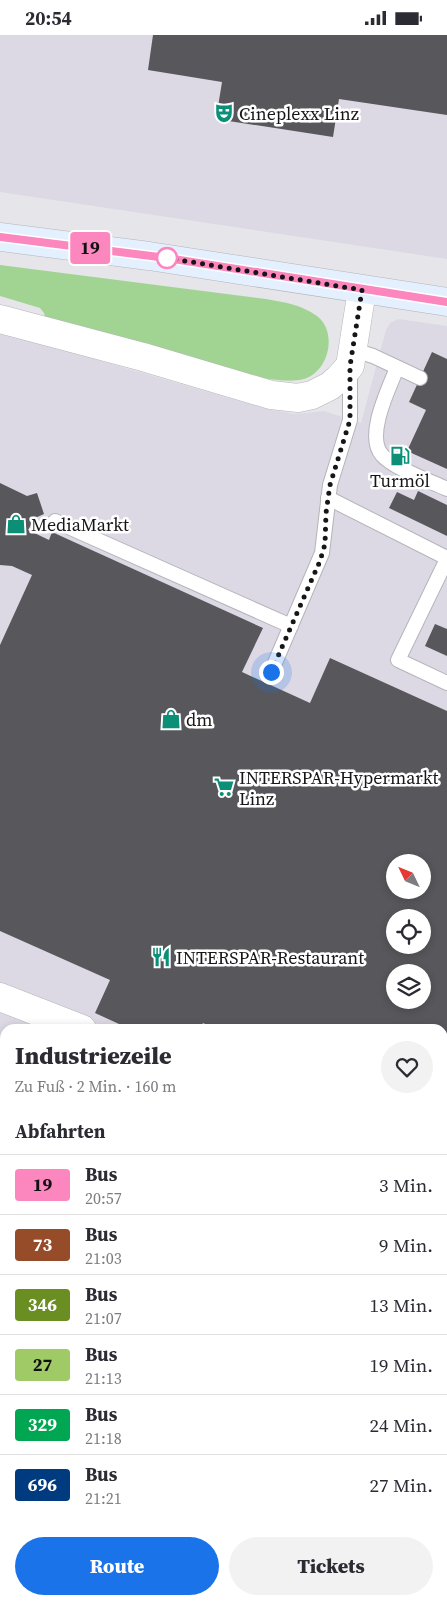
<!DOCTYPE html>
<html lang="de">
<head>
<meta charset="utf-8">
<style>
	:root { --surface:#fff; --page:#f2f2f3; --text:#2b2b33; --muted:#7c7c81; --line:#e1e1e2; --accent:#1a73e8 }
	body { margin:0; font-family:"Source Serif 4",serif; background:var(--page); color:var(--text); height:100vh; display:flex; flex-direction:column; font-size:19px; white-space:nowrap }
	* { box-sizing:border-box; margin:0 }
	p { font-size:16px; color:var(--muted) }
	.icon { flex:none; width:28px; height:28px; fill:none; stroke:currentColor; stroke-width:2; stroke-linecap:round; stroke-linejoin:round }
	.map { position:relative; flex:1; overflow:hidden }
	.side { position:absolute; left:0px; top:989px; width:448px; height:581px; display:flex; flex-direction:column; background:var(--surface); border-radius:15px 15px 0 0; box-shadow:0 2px 8px #0003 }
	.side>* { flex:none }
	.badge { padding:0 10px; border-radius:4px; font-size:18px; line-height:32px }
	.needle { width:32px; rotate:313deg }
	.fabs { position:absolute; left:386px; top:819px; display:grid; gap:10px }
	.fabs a { display:grid; place-items:center; width:45px; height:45px; border-radius:50%; background:var(--surface); box-shadow:0 2px 8px #0003; font-size:25px }
	.you { position:absolute; width:25px; height:25px; margin:-12px; border:4px solid #fff; border-radius:50%; background:#1a73e8; box-shadow:0 0 0 8px #1a73e833 }
	.map>.badge { position:absolute; translate:-50% -50%; box-shadow:0 0 0 2px #fff }
	h2 { padding:0 15px; font-size:19px; line-height:45px }
	.round { display:grid; place-items:center; flex:none; width:52px; height:52px; border-radius:26px; background:var(--page) }
	.overview { display:flex; align-items:center; justify-content:space-between; height:85px; padding:0 15px }
	h1 { font-size:24px; font-weight:800; line-height:38px }
	.action { display:flex; gap:10px; margin-top:auto; padding:10px 15px }
	.action a { flex:1; height:58px; border-radius:30px; background:var(--accent); color:#fff; font-size:20px; font-weight:800; line-height:58px; text-align:center }
	.action a+a { background:var(--page); color:var(--text) }
	ul { padding:0; list-style:none }
	li { display:flex; align-items:center; gap:15px; height:60px; padding:0 15px; border-top:1px solid var(--line) }
	li div { flex:1 }
	li b { display:block; font-size:19px }
	li em { font-style:normal }
	li .badge { min-width:55px; font-weight:700; text-align:center }
	.status { display:flex; justify-content:space-between; align-items:center; height:35px; padding:0 25px; background:var(--surface); direction:ltr }
	.status svg { height:14px; fill:currentColor }
	.map>svg:first-child { display:block }
	.built { fill:#dcd9e5; fill-rule:evenodd }
	.industrial { fill:#f0d6d0 }
	.green { fill:#a1d493 }
	.building { fill:#58575b; fill-rule:evenodd }
	.lines { fill:none; stroke-linecap:round; stroke-linejoin:round }
	.lane-casing { stroke:#b5b4b9; stroke-width:16 }
	.street-casing { stroke:#b5b4b9; stroke-width:29 }
	.secondary-casing { stroke:#b5b4b9; stroke-width:29 }
	.highway-casing { stroke:#c2c2c3; stroke-width:29 }
	.lane { stroke:#fff; stroke-width:14 }
	.street { stroke:#fff; stroke-width:28 }
	.secondary { stroke:#e5f0fe; stroke-width:28 }
	.highway { stroke:#a8ccfd; stroke-width:28 }
	.line-casing { stroke:#fff; stroke-width:11 }
	.line { stroke:#fc87bf; stroke-width:8 }
	.walk { stroke:#161618; stroke-width:5; stroke-dasharray:0 9 }
	.stop-dot { fill:#fff; stroke:#fc87bf; stroke-width:2.5 }
	.labels { text-anchor:middle; dominant-baseline:central; stroke-width:5; stroke-linejoin:round; paint-order:stroke }
	.poi-label { font-size:18px; fill:#161618; stroke:#fff; text-anchor:start }
</style>
</head>
<body>
<div class="status"><b>20:54</b><svg viewBox="0 0 49 12"><path d="M0 12V9h3v3zM5 12V6h3v6zM10 12V3h3v9zM15 12V0h3v12zM26 1h20v11H26zM47 4h2v5h-2z"/></svg></div>
<div class="map">
<svg width="447" height="1569" viewBox="0 0 447 1569">
	<rect width="100%" height="100%" fill="#e6e5ea"/>
	<g class="built">
		<polygon points="0,0 447,0 447,224 0,157"/>
		<path d="M398,284L447,291V1126L442,1124V994H111L0,951V297L267,374L295,379L324,376L361,388L386,295L390,288ZM395,828H422V855H395ZM395,882H422V910H395ZM395,938H422V965H395Z"/>
		<polygon points="0,974 54,994 5,994 5,1078 0,1085"/>
		<polygon points="0,1156 5,1158 5,1378 0,1376"/>
		<polygon points="442,1338 447,1340 447,1525 442,1523"/>
	</g>
	<g class="industrial">
		<polygon points="0,1376 5,1378 5,1436 0,1434"/>
		<polygon points="443,1523 447,1525 447,1569 210,1569 202,1565 442,1565"/>
	</g>
	<g class="green">
		<path d="M0,230L266,264C284,267 302,270 317,281C338,297 329,337 304,344C288,348 270,344 254,342L46,286L44,278L40,273L0,261Z"/>
		<polygon points="5,1078 5,1158 0,1156 0,1085"/>
		<polygon points="442,1155 447,1158 447,1340 442,1338"/>
		<polygon points="0,1434 5,1436 5,1554 0,1551"/>
		<polygon points="29,1565 202,1565 210,1569 39,1569"/>
	</g>
	<g class="building">
		<polygon points="153,0 447,0 447,80 339,64 333,102 216,84 222,47 148,35"/>
		<polygon points="432,317 447,324 447,434 407,416 426,375 409,367"/>
		<path d="M0,448L27,461L37,458L44,479L35,483L28,495L49,505L52,497L263,593L242,637L310,668L330,623L447,676V1019L443,1029L447,1031V1098L442,1096V994H216L203,988L200,994H130L95,978L110,945L0,896V610L32,540L12,531L0,530ZM395,828H422V855H395ZM395,882H422V910H395ZM395,938H422V965H395Z"/>
		<polygon points="418,456 447,470 447,501 389,473 397,457 414,465"/>
		<polygon points="435,589 447,594 447,621 425,611"/>
		<polygon points="5,1099 5,1113 0,1109 0,1106"/>
		<polygon points="442,1296 447,1299 447,1310 442,1316"/>
		<polygon points="370,1565 417,1565 415,1569 367,1569"/>
	</g>
	<g class="lines">
		<defs>
			<g id="lane">
				<polyline points="354,315 373,321 420,343"/>
				<path d="M397,333C389,353 365,401 382,420C393,433 430,446 447,454"/>
				<polyline points="328,463 447,523"/>
				<polyline points="55,486 291,591"/>
				<polyline points="447,524 398,625 447,648"/>
				<polyline points="271,637 322,518 330,450 350,385 350,335"/>
				<polyline points="0,1397 5,1399"/>
				<polyline points="0,1422 5,1425"/>
				<polyline points="222,1565 229,1569"/>
			</g>
			<g id="street">
				<polyline points="0,284 143,322 271,360 298,363 312,360 330,351 338,344 350,331 362,255"/>
				<polyline points="0,962 82,994"/>
				<polyline points="442,1137 447,1139"/>
			</g>
			<polyline id="secondary" points="0,202 149,221 447,267"/>
			<polyline id="highway" points="0,1568 1,1569"/>
		</defs>
		<use href="#lane" class="lane-casing"/>
		<use href="#street" class="street-casing"/>
		<use href="#secondary" class="secondary-casing"/>
		<use href="#highway" class="highway-casing"/>
		<use href="#lane" class="lane"/>
		<use href="#street" class="street"/>
		<use href="#secondary" class="secondary"/>
		<use href="#highway" class="highway"/>
	</g>
	<g class="lines">
		<defs>
			<polyline id="line" points="0,202 167,223 447,267"/>
		</defs>
		<use href="#line" class="line-casing"/>
		<use href="#line" class="line"/>
		<polyline class="walk" points="167,223 362,255 350,331 350,385 330,450 326,478 325,509 320,526 271,637"/>
	</g>
	<defs>
		<symbol id="theatre-bare" viewBox="-9 -9 18 18"><path d="M-5-5.5Q0-4 5-5.5V0Q5 5 0 6Q-5 5-5 0ZM-3.3-2.5H-1v1.5H-3.3ZM1-2.5H3.3v1.5H1ZM-2.8 1Q0 5.5 2.8 1Z" fill="#0b8f77" stroke="#fff" stroke-width="2.5" paint-order="stroke"/></symbol>
		<symbol id="fuel-bare" viewBox="-9 -9 18 18"><path d="M-5.5-6h7V0h2V4h1.3V-2.5L3-4.5l.8-.8L6-3V5H2.5V1h-1V6h-7ZM-4.2-4.7v3.2H.2V-4.7Z" fill="#0b8f77" stroke="#fff" stroke-width="2.5" paint-order="stroke"/></symbol>
		<symbol id="shop-bare" viewBox="-9 -9 18 18"><path d="M-5-2.5h2.3a2.7 3.5 0 0 1 5.4 0H5L5.5 6h-11ZM-1.5-2.5h3a1.5 2.3 0 0 0-3 0Z" fill="#0b8f77" stroke="#fff" stroke-width="2.5" paint-order="stroke"/></symbol>
		<symbol id="supermarket-bare" viewBox="-9 -9 18 18"><path d="M-6-5.5h2.5l.6 2H6L4.5 2H-2.5L-4.4-4H-6ZM-1.5 3.2a1.3 1.3 0 1 0 .1 0ZM3 3.2a1.3 1.3 0 1 0 .1 0Z" fill="#0b8f77" stroke="#fff" stroke-width="2.5" paint-order="stroke"/></symbol>
		<symbol id="restaurant-bare" viewBox="-9 -9 18 18"><path d="M-5-6h1v4h1v-4h1v4h1v-4h1v5L-1.5 .5V6h-2V.5L-5-1ZM5-6V6H3V1.5H1.5Q1.5-4 5-6Z" fill="#0b8f77" stroke="#fff" stroke-width="2.5" paint-order="stroke"/></symbol>
	</defs>
	<g fill-rule="evenodd">
		<use href="#theatre-bare" x="210" y="64" width="28" height="28"/>
		<use href="#fuel-bare" x="386" y="407" width="28" height="28"/>
		<use href="#shop-bare" x="2" y="475" width="28" height="28"/>
		<use href="#shop-bare" x="157" y="670" width="28" height="28"/>
		<use href="#supermarket-bare" x="210" y="738" width="28" height="28"/>
		<use href="#restaurant-bare" x="147" y="908" width="28" height="28"/>
	</g>
	<circle class="stop-dot" cx="167" cy="223" r="10"/>
	<g class="labels">
		<g class="poi-label">
			<text x="239" y="78">Cineplexx Linz</text>
			<text x="400" y="445" text-anchor="middle">Turmöl</text>
			<text x="31" y="489">MediaMarkt</text>
			<text x="186" y="684">dm</text>
			<text x="239" y="742">INTERSPAR-Hypermarkt<tspan x="239" dy="21">Linz</tspan></text>
			<text x="176" y="922">INTERSPAR-Restaurant</text>
		</g>
	</g>
</svg>
<div class="fabs">
<a><svg class="needle" viewBox="-14 -14 28 28"><path d="M0-13l5 13h-10z" fill="#e53935"/><path d="M0 13l5-13h-10z" fill="#7c7c81"/></svg></a>
<a><svg class="icon" aria-label="locate" viewBox="0 0 24 24"><circle cx="12" cy="12" r="6"/><path d="M12 2v4M12 18v4M2 12h4M18 12h4"/></svg></a>
<a><svg class="icon" aria-label="layers" viewBox="0 0 24 24"><path d="M12 4l9 5-9 5-9-5zM3 14l9 5 9-5"/></svg></a>
</div>
<div class="you" style="left:271px;top:637px"></div>
<b class="badge" style="left:90px;top:213px;background:#fc87bf;color:#111">19</b>
<section class="side">
<div class="overview"><div><h1>Industriezeile</h1><p>Zu Fuß · 2 Min. · 160 m</p></div><a class="round"><svg class="icon" aria-label="heart" viewBox="0 0 24 24"><path d="M12 20l-8-8c-3-5 5-10 8-4 3-6 11-1 8 4z"/></svg></a></div>
<h2>Abfahrten</h2>
<ul>
<li><span class="badge" style="background:#fc87bf;color:#111">19</span><div><b>Bus</b><p>20:57</p></div><em>3 Min.</em></li>
<li><span class="badge" style="background:#964c29;color:#fff">73</span><div><b>Bus</b><p>21:03</p></div><em>9 Min.</em></li>
<li><span class="badge" style="background:#6b8e23;color:#fff">346</span><div><b>Bus</b><p>21:07</p></div><em>13 Min.</em></li>
<li><span class="badge" style="background:#9fca66;color:#111">27</span><div><b>Bus</b><p>21:13</p></div><em>19 Min.</em></li>
<li><span class="badge" style="background:#00a651;color:#fff">329</span><div><b>Bus</b><p>21:18</p></div><em>24 Min.</em></li>
<li><span class="badge" style="background:#003b80;color:#fff">696</span><div><b>Bus</b><p>21:21</p></div><em>27 Min.</em></li>
</ul>
<div class="action"><a>Route</a><a>Tickets</a></div>
</section>
</div>
</body>
</html>
